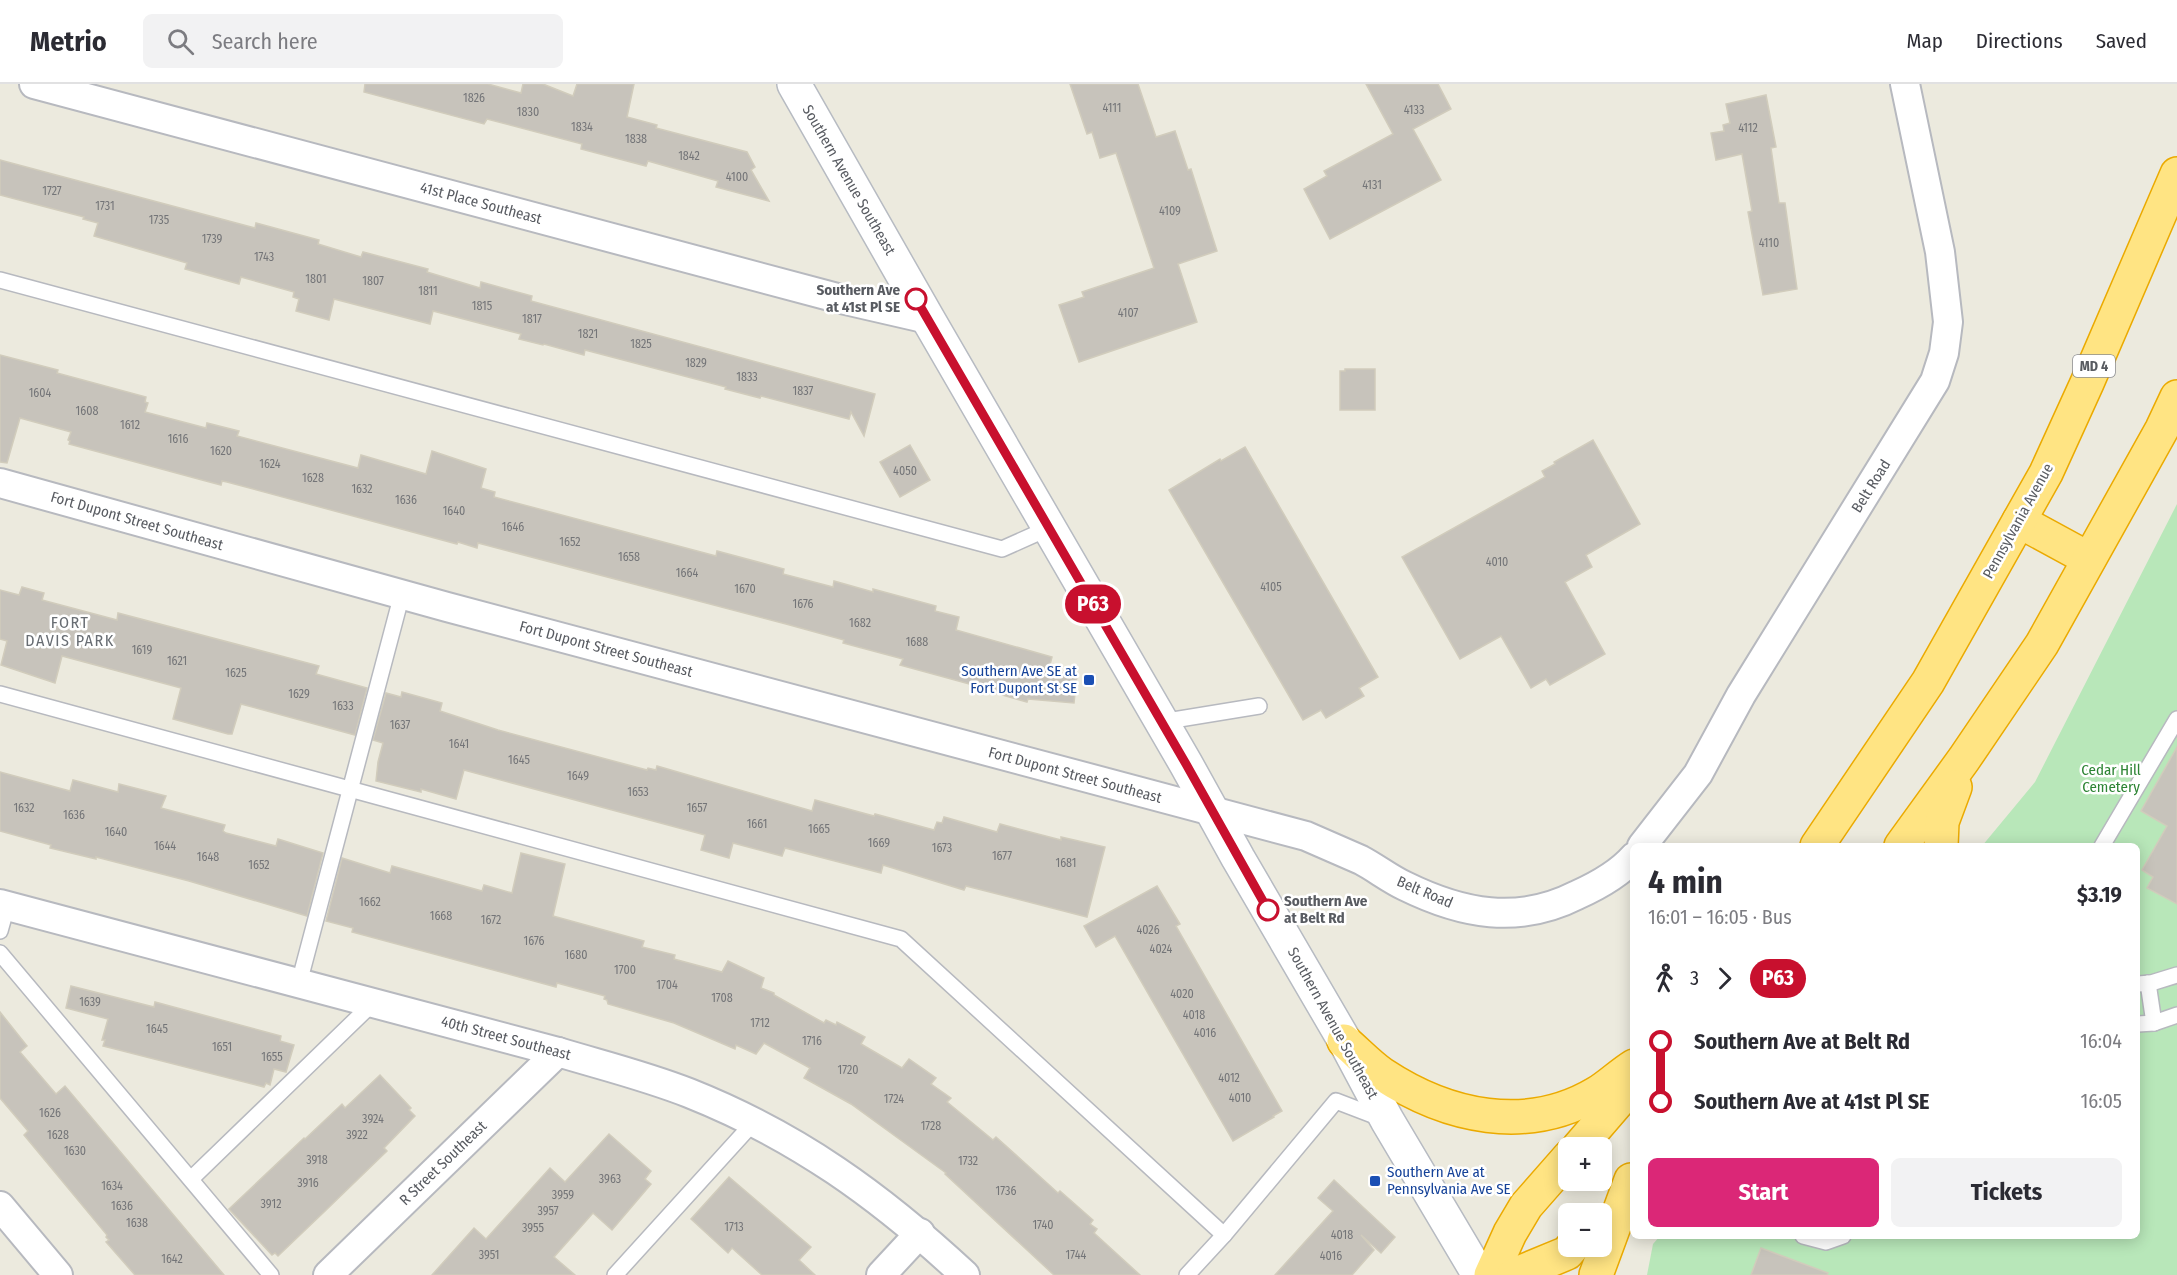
<!DOCTYPE html>
<html lang="en">
<head>
<meta charset="utf-8">
<style>
	:root { --surface:#fff; --page:#f2f2f3; --text:#2b2b33; --muted:#7c7c81; --line:#e1e1e2; --accent:#db2777 }
	body { margin:0; font-family:"Fira Sans Condensed",sans-serif; background:var(--page); color:var(--text); height:100vh; display:flex; flex-direction:column; font-size:22px; white-space:nowrap }
	* { box-sizing:border-box; margin:0 }
	p { font-size:20px; color:var(--muted) }
	.icon { flex:none; width:33px; height:33px; fill:none; stroke:currentColor; stroke-width:2; stroke-linecap:round; stroke-linejoin:round }
	.map { position:relative; flex:1; overflow:hidden }
	.panel { position:absolute; left:1630px; top:759px; width:510px; height:396px; display:flex; flex-direction:column; background:var(--surface); border-radius:9px; box-shadow:0 3px 15px #0003 }
	.panel>* { flex:none }
	.badge { padding:0 12px; border-radius:20px; font-size:21px; line-height:39px }
	.buttons { position:absolute; left:1558px; top:1053px; display:grid; gap:12px }
	.buttons a { display:grid; place-items:center; width:54px; height:54px; border-radius:9px; background:var(--surface); box-shadow:0 3px 15px #0003; font-size:30px }
	.map>.badge { position:absolute; translate:-50% -50%; box-shadow:0 0 0 3px #fff }
	.legs { display:flex; align-items:center; gap:9px; height:66px; padding:0 18px; font-size:20px }
	.legs p { margin-inline-start:auto }
	.summary { display:flex; align-items:center; justify-content:space-between; height:102px; padding:0 18px }
	h1 { font-size:33px; font-weight:700; line-height:45px }
	.action { display:flex; gap:12px; margin-top:auto; padding:12px 18px }
	.action a { flex:1; height:69px; border-radius:9px; background:var(--accent); color:#fff; font-size:24px; font-weight:700; line-height:69px; text-align:center }
	.action a+a { background:var(--page); color:var(--text) }
	ul { padding:0 18px; list-style:none }
	li { display:flex; align-items:center; gap:21px; height:60px; font-size:22px }
	li i { display:grid; place-items:center; width:9px; height:100%; margin:0 8px; background:currentColor }
	li i::after { content:''; width:15px; height:15px; margin:-8px; border:4px solid; border-radius:50%; background:var(--surface) }
	li p { margin-inline-start:auto }
	li:first-child i { background:linear-gradient(#0000 50%,currentColor 0) }
	li:last-child i { background:linear-gradient(currentColor 50%,#0000 0) }
	header { display:flex; align-items:center; gap:36px; box-sizing:border-box; height:84px; padding:0 30px; background:var(--surface); border-bottom:2px solid var(--line) }
	header strong { font-size:28px }
	nav { display:flex; gap:33px; margin-inline-start:auto; font-size:21px }
	.search { width:420px; height:54px; background:var(--page); display:flex; align-items:center; gap:15px; box-sizing:border-box; padding:0 21px; border-radius:9px; color:var(--muted); font-size:22px }
	.map>svg:first-child { display:block }
	.green { fill:#b8e7b9 }
	.building { fill:#c7c3bb; stroke:#d1ccbc; stroke-width:1.5 }
	.lines { fill:none; stroke-linecap:round; stroke-linejoin:round }
	.lane-casing { stroke:#b7b9bf; stroke-width:18 }
	.street-casing { stroke:#b7b9bf; stroke-width:32 }
	.secondary-casing { stroke:#b7bbc2; stroke-width:36 }
	.highway-casing { stroke:#ebaa00; stroke-width:36 }
	.lane { stroke:#fff; stroke-width:15 }
	.street { stroke:#fff; stroke-width:28 }
	.secondary { stroke:#fff; stroke-width:33 }
	.highway { stroke:#ffe483; stroke-width:33 }
	.line-1-casing { stroke:#fff; stroke-width:14 }
	.line-1 { stroke:#c8102e; stroke-width:9 }
	.stop-1-dot { fill:#fff; stroke:#c8102e; stroke-width:3 }
	.transit-dot { fill:#1a4fb4; stroke:#fff; stroke-width:2 }
	.labels { text-anchor:middle; dominant-baseline:central; stroke-width:5; stroke-linejoin:round; paint-order:stroke }
	.number-label { font-size:12px; fill:#747578 }
	.shield { fill:#fff; stroke:#8a8c90; stroke-width:1.5 }
	.shield-label { font-size:14px; font-weight:bold; fill:#585b61 }
	.street-label { font-size:15px; fill:#585b61; stroke:#fff }
	.stop-label { font-size:15px; font-weight:bold; fill:#585b61; stroke:#fff; text-anchor:end }
	.transit-label { font-size:15px; fill:#164399; stroke:#fff; text-anchor:end }
	.park-label { font-size:15px; fill:#2d8434; stroke:#fff }
	.neighbourhood-label { font-size:16px; letter-spacing:1.5px; fill:#686d73; stroke:#fff }
</style>
</head>
<body>
<header>
<strong>Metrio</strong>
<div class="search"><svg class="icon" aria-label="search" viewBox="0 0 24 24"><circle cx="10" cy="10" r="6"/><path d="M15 15l6 6"/></svg>Search here</div>
<nav><a>Map</a><a>Directions</a><a>Saved</a></nav>
</header>
<div class="map">
<svg width="2177" height="1191" viewBox="0 0 2177 1191">
	<rect width="100%" height="100%" fill="#eceade"/>
	<polygon class="green" points="2177,420 2177,1191 1647,1191 1653,1160 1660,1152 2138,1152 2138,762 1982,762 2035,698"/>
	<g class="building">
		<polygon points="365,0 488,0 521,9 523,0 543,0 573,12 577,0 634,0 627,33 657,41 656,44 747,68 755,83 751,86 769,117 716,103 718,97 648,77 646,82 581,65 582,60 487,35 484,40 364,8"/>
		<polygon points="1070,0 1138,0 1156,53 1175,47 1188,86 1191,85 1217,167 1178,180 1197,238 1079,278 1059,221 1084,213 1082,208 1154,184 1116,69 1100,74 1092,48 1087,50"/>
		<polygon points="1366,0 1438,0 1451,25 1413,45 1441,96 1330,155 1304,105 1327,92 1324,87 1393,50"/>
		<polygon points="1766,11 1776,63 1771,64 1779,119 1785,119 1797,205 1763,211 1748,128 1752,127 1742,70 1716,76 1711,49 1724,47 1723,41 1730,39 1726,20"/>
		<polygon points="0,76 255,144 256,139 319,156 318,160 361,173 363,168 428,185 427,188 480,204 481,198 532,212 531,217 875,310 864,352 851,328 849,335 761,312 760,314 725,305 726,303 585,266 584,271 544,260 543,261 519,255 521,250 433,227 430,240 334,215 329,236 296,227 299,215 293,213 294,208 241,193 239,200 185,185 187,179 94,152 98,139 83,135 84,133 0,111"/>
		<polygon points="0,271 58,286 57,289 146,313 145,318 148,319 145,328 206,344 207,339 239,347 237,352 358,384 361,371 426,390 432,367 486,385 481,404 495,408 494,413 716,472 717,467 784,485 783,490 833,503 834,497 873,508 873,505 936,522 935,527 959,533 956,546 1052,573 1048,588 1077,591 1074,619 1028,615 1027,618 995,609 995,607 900,581 903,575 843,559 844,556 786,540 478,459 477,464 458,458 457,460 227,398 222,397 221,401 202,396 69,360 70,357 68,356 71,348 20,334 7,379 0,378"/>
		<polygon points="1345,285 1375,285 1375,326 1340,326 1340,287 1345,287"/>
		<polygon points="1593,356 1640,440 1586,471 1592,483 1565,498 1605,570 1550,601 1546,595 1531,604 1501,552 1460,575 1402,473 1545,393 1542,387 1555,380 1554,378"/>
		<polygon points="910,361 930,396 900,413 880,378"/>
		<polygon points="1245,363 1378,593 1359,604 1364,612 1326,634 1321,626 1303,636 1169,406 1220,375 1221,377"/>
		<polygon points="22,503 44,509 42,516 117,536 118,529 319,582 316,590 367,604 355,651 241,620 232,650 228,650 173,635 181,604 62,572 55,599 1,581 7,557 0,555 0,506 19,511"/>
		<polygon points="402,608 442,619 440,627 498,646 647,686 648,684 656,686 657,682 812,727 815,716 874,732 875,730 934,746 937,738 942,739 944,733 997,748 1000,740 1061,756 1061,753 1105,763 1087,833 966,802 964,806 883,781 881,789 785,764 782,772 733,759 729,774 701,766 705,751 464,686 456,715 421,705 421,708 376,697 378,678 383,659 373,656 386,609 401,613"/>
		<polygon points="2177,663 2177,820 2147,804 2153,793 2142,786 2167,742 2141,727"/>
		<polygon points="0,688 70,707 73,696 118,708 119,700 166,712 161,724 225,741 223,747 226,749 276,762 278,755 323,769 307,832 189,797 96,773 96,775 50,764 51,761 0,747"/>
		<polygon points="521,769 565,780 553,832 644,857 642,863 675,871 674,875 722,888 728,877 764,894 761,904 774,909 774,911 824,939 826,936 836,941 837,938 865,953 861,960 902,984 909,975 936,994 931,1000 951,1014 947,1018 993,1056 996,1053 1058,1109 1060,1107 1093,1136 1090,1140 1097,1145 1094,1149 1140,1191 1054,1191 945,1090 946,1089 851,1020 804,994 810,984 764,959 756,970 736,961 735,965 674,939 608,920 607,916 604,915 605,912 557,899 556,903 352,848 353,844 326,837 342,774 390,789 392,782 482,807 484,801 512,809"/>
		<polygon points="1157,802 1180,840 1176,842 1282,1027 1273,1032 1274,1033 1233,1057 1115,852 1096,863 1084,842"/>
		<polygon points="71,902 154,923 155,918 281,952 280,957 294,961 286,988 274,985 270,1001 266,999 264,1003 103,962 105,956 102,956 108,935 66,924"/>
		<polygon points="0,928 27,962 20,968 56,1010 65,1002 224,1191 135,1191 106,1158 109,1156 106,1153 107,1151 24,1051 28,1047 0,1014"/>
		<polygon points="380,991 411,1024 409,1026 415,1032 384,1064 387,1067 323,1129 278,1172 275,1169 272,1171 229,1125 304,1054 305,1055 342,1020 345,1024"/>
		<polygon points="609,1050 651,1087 645,1095 651,1100 612,1146 593,1129 554,1173 575,1191 432,1191 474,1144 486,1155 550,1084 565,1098"/>
		<polygon points="729,1093 811,1163 799,1176 815,1191 762,1191 732,1164 728,1169 691,1135"/>
		<polygon points="1334,1096 1395,1153 1381,1169 1361,1151 1374,1166 1352,1191 1275,1191 1333,1127 1318,1114"/>
		<polygon points="1761,1164 1828,1189 1827,1191 1751,1191"/>
	</g>
	<g class="lines">
		<defs>
			<g id="lane">
				<polyline points="0,196 1002,465 1049,444"/>
				<polyline points="0,610 901,855 1224,1151"/>
				<polyline points="1161,638 1259,622"/>
				<polyline points="2102,762 2177,635"/>
				<polyline points="0,847 7,822"/>
				<polyline points="0,869 271,1191"/>
				<polyline points="299,899 402,510"/>
				<polyline points="2148,899 2154,939"/>
				<polyline points="2138,900 2151,899 2177,891"/>
				<polyline points="2138,940 2154,939 2177,931"/>
				<polyline points="191,1095 374,918"/>
				<polyline points="1803,1152 1826,1158 1843,1152"/>
				<polyline points="615,1191 754,1038"/>
				<polyline points="1187,1191 1224,1151 1336,1017 1383,1035"/>
			</g>
			<g id="street">
				<polyline points="34,0 841,215 928,235"/>
				<path d="M0,399L447,523L1306,752C1324,760 1343,768 1361,776C1376,784 1390,795 1405,802C1462,830 1518,841 1577,811C1597,802 1619,790 1634,773"/>
				<polyline points="1642,762 1698,690 1741,611 1935,297 1944,269 1948,238 1940,168 1905,0"/>
				<path d="M0,820L558,968C601,981 646,992 689,1009C797,1052 880,1112 965,1191"/>
				<polyline points="0,1122 58,1191"/>
				<polyline points="328,1191 558,968"/>
				<polyline points="881,1191 920,1149"/>
			</g>
			<polyline id="secondary" points="794,0 928,235 1186,680 1238,774 1347,961 1387,1036 1479,1191"/>
			<g id="highway">
				<polyline points="2019,437 2089,475"/>
				<polyline points="1817,762 1928,598 2046,389 2087,299 2177,90"/>
				<polyline points="1901,762 1964,675 2042,560 2162,345 2177,313"/>
				<polyline points="1941,762 1942,738 1955,703"/>
				<path d="M1344,957C1357,968 1369,981 1382,990C1447,1033 1527,1051 1597,1009C1610,1001 1621,990 1634,982"/>
				<polyline points="1578,1064 1634,999"/>
				<polyline points="1491,1191 1510,1149 1526,1122 1569,1073"/>
				<polyline points="1514,1191 1567,1169 1573,1162"/>
				<polyline points="1596,1191 1631,1096"/>
			</g>
		</defs>
		<use href="#lane" class="lane-casing"/>
		<use href="#street" class="street-casing"/>
		<use href="#secondary" class="secondary-casing"/>
		<use href="#highway" class="highway-casing"/>
		<use href="#lane" class="lane"/>
		<use href="#street" class="street"/>
		<use href="#secondary" class="secondary"/>
		<use href="#highway" class="highway"/>
	</g>
	<g class="lines">
		<defs>
			<polyline id="line-1" points="916,215 1186,680 1268,826"/>
		</defs>
		<use href="#line-1" class="line-1-casing"/>
		<use href="#line-1" class="line-1"/>
	</g>
	<g class="stop-1-dot">
		<circle cx="916" cy="215" r="10"/>
		<circle cx="1268" cy="826" r="10"/>
	</g>
	<g class="transit-dot">
		<rect x="1083" y="590" width="12" height="12" rx="3"/>
		<rect x="1369" y="1091" width="12" height="12" rx="3"/>
	</g>
	<g class="labels">
		<g class="number-label">
			<text x="474" y="14">1826</text>
			<text x="1112" y="24">4111</text>
			<text x="1414" y="26">4133</text>
			<text x="528" y="28">1830</text>
			<text x="582" y="43">1834</text>
			<text x="1748" y="44">4112</text>
			<text x="636" y="55">1838</text>
			<text x="689" y="72">1842</text>
			<text x="737" y="93">4100</text>
			<text x="1372" y="101">4131</text>
			<text x="52" y="107">1727</text>
			<text x="105" y="122">1731</text>
			<text x="1170" y="127">4109</text>
			<text x="159" y="136">1735</text>
			<text x="212" y="155">1739</text>
			<text x="1769" y="159">4110</text>
			<text x="264" y="173">1743</text>
			<text x="316" y="195">1801</text>
			<text x="373" y="197">1807</text>
			<text x="428" y="207">1811</text>
			<text x="482" y="222">1815</text>
			<text x="1128" y="229">4107</text>
			<text x="532" y="235">1817</text>
			<text x="588" y="250">1821</text>
			<text x="641" y="260">1825</text>
			<text x="696" y="279">1829</text>
			<text x="747" y="293">1833</text>
			<text x="803" y="307">1837</text>
			<text x="40" y="309">1604</text>
			<text x="87" y="327">1608</text>
			<text x="130" y="341">1612</text>
			<text x="178" y="355">1616</text>
			<text x="221" y="367">1620</text>
			<text x="270" y="380">1624</text>
			<text x="905" y="387">4050</text>
			<text x="313" y="394">1628</text>
			<text x="362" y="405">1632</text>
			<text x="406" y="416">1636</text>
			<text x="454" y="427">1640</text>
			<text x="513" y="443">1646</text>
			<text x="570" y="458">1652</text>
			<text x="629" y="473">1658</text>
			<text x="1497" y="478">4010</text>
			<text x="687" y="489">1664</text>
			<text x="1271" y="503">4105</text>
			<text x="745" y="505">1670</text>
			<text x="803" y="520">1676</text>
			<text x="860" y="539">1682</text>
			<text x="917" y="558">1688</text>
			<text x="142" y="566">1619</text>
			<text x="177" y="577">1621</text>
			<text x="236" y="589">1625</text>
			<text x="299" y="610">1629</text>
			<text x="343" y="622">1633</text>
			<text x="400" y="641">1637</text>
			<text x="459" y="660">1641</text>
			<text x="519" y="676">1645</text>
			<text x="578" y="692">1649</text>
			<text x="638" y="708">1653</text>
			<text x="24" y="724">1632</text>
			<text x="697" y="724">1657</text>
			<text x="74" y="731">1636</text>
			<text x="757" y="740">1661</text>
			<text x="819" y="745">1665</text>
			<text x="116" y="748">1640</text>
			<text x="879" y="759">1669</text>
			<text x="165" y="762">1644</text>
			<text x="942" y="764">1673</text>
			<text x="1002" y="772">1677</text>
			<text x="208" y="773">1648</text>
			<text x="1066" y="779">1681</text>
			<text x="259" y="781">1652</text>
			<text x="370" y="818">1662</text>
			<text x="441" y="832">1668</text>
			<text x="491" y="836">1672</text>
			<text x="1148" y="846">4026</text>
			<text x="534" y="857">1676</text>
			<text x="1161" y="865">4024</text>
			<text x="576" y="871">1680</text>
			<text x="625" y="886">1700</text>
			<text x="667" y="901">1704</text>
			<text x="1182" y="910">4020</text>
			<text x="722" y="914">1708</text>
			<text x="90" y="918">1639</text>
			<text x="1194" y="931">4018</text>
			<text x="760" y="939">1712</text>
			<text x="157" y="945">1645</text>
			<text x="1205" y="949">4016</text>
			<text x="812" y="957">1716</text>
			<text x="222" y="963">1651</text>
			<text x="272" y="973">1655</text>
			<text x="848" y="986">1720</text>
			<text x="1229" y="994">4012</text>
			<text x="1240" y="1014">4010</text>
			<text x="894" y="1015">1724</text>
			<text x="50" y="1029">1626</text>
			<text x="373" y="1035">3924</text>
			<text x="931" y="1042">1728</text>
			<text x="58" y="1051">1628</text>
			<text x="357" y="1051">3922</text>
			<text x="75" y="1067">1630</text>
			<text x="317" y="1076">3918</text>
			<text x="968" y="1077">1732</text>
			<text x="610" y="1095">3963</text>
			<text x="308" y="1099">3916</text>
			<text x="112" y="1102">1634</text>
			<text x="1006" y="1107">1736</text>
			<text x="563" y="1111">3959</text>
			<text x="271" y="1120">3912</text>
			<text x="122" y="1122">1636</text>
			<text x="548" y="1127">3957</text>
			<text x="137" y="1139">1638</text>
			<text x="1043" y="1141">1740</text>
			<text x="734" y="1143">1713</text>
			<text x="533" y="1144">3955</text>
			<text x="1342" y="1151">4018</text>
			<text x="489" y="1171">3951</text>
			<text x="1076" y="1171">1744</text>
			<text x="1331" y="1172">4016</text>
			<text x="172" y="1175">1642</text>
		</g>
		<rect class="shield" x="2073" y="271" width="42" height="22" rx="4.5"/>
		<g class="shield-label">
			<text x="2094" y="282">MD 4</text>
		</g>
		<g class="street-label">
			<text transform="translate(849 96) rotate(60)">Southern Avenue Southeast</text>
			<text transform="translate(481 119) rotate(15)">41st Place Southeast</text>
			<text transform="translate(1871 402) rotate(-58)">Belt Road</text>
			<text transform="translate(137 437) rotate(16)">Fort Dupont Street Southeast</text>
			<text transform="translate(2018 437) rotate(-61)">Pennsylvania Avenue</text>
			<text transform="translate(606 565) rotate(15)">Fort Dupont Street Southeast</text>
			<text transform="translate(1075 691) rotate(15)">Fort Dupont Street Southeast</text>
			<text transform="translate(1425 808) rotate(23)">Belt Road</text>
			<text transform="translate(1333 939) rotate(61)">Southern Avenue Southeast</text>
			<text transform="translate(506 954) rotate(15)">40th Street Southeast</text>
			<text transform="translate(443 1079) rotate(-44)">R Street Southeast</text>
		</g>
		<g class="stop-label">
			<text x="900" y="206">Southern Ave<tspan x="900" dy="17">at 41st Pl SE</tspan></text>
			<text x="1284" y="817" text-anchor="start">Southern Ave<tspan x="1284" dy="17">at Belt Rd</tspan></text>
		</g>
		<g class="transit-label">
			<text x="1077" y="587">Southern Ave SE at<tspan x="1077" dy="17">Fort Dupont St SE</tspan></text>
			<text x="1387" y="1088" text-anchor="start">Southern Ave at<tspan x="1387" dy="17">Pennsylvania Ave SE</tspan></text>
		</g>
		<g class="park-label">
			<text x="2111" y="686">Cedar Hill<tspan x="2111" dy="17">Cemetery</tspan></text>
		</g>
		<g class="neighbourhood-label">
			<text x="70" y="538">FORT<tspan x="70" dy="18">DAVIS PARK</tspan></text>
		</g>
	</g>
</svg>
<div class="buttons">
<a>+</a>
<a>−</a>
</div>
<b class="badge" style="left:1093px;top:520px;background:#c8102e;color:#fff">P63</b>
<section class="panel">
<div class="summary"><div><h1>4 min</h1><p>16:01 – 16:05 · Bus</p></div><b>$3.19</b></div>
<div class="legs"><svg class="icon" aria-label="walk" viewBox="0 0 24 24"><circle cx="13" cy="4" r="2"/><path d="M13 8l-2 6 4 7M11 14l-3 7M7 12l3-4h3l4 4"/></svg>3<svg class="icon" aria-label="forward" viewBox="0 0 24 24"><path d="M9 5l7 7-7 7"/></svg><b class="badge" style="background:#c8102e;color:#fff">P63</b></div>
<ul>
<li><i style="color:#c8102e"></i><b>Southern Ave at Belt Rd</b><p>16:04</p></li>
<li><i style="color:#c8102e"></i><b>Southern Ave at 41st Pl SE</b><p>16:05</p></li>
</ul>
<div class="action"><a>Start</a><a>Tickets</a></div>
</section>
</div>
</body>
</html>
